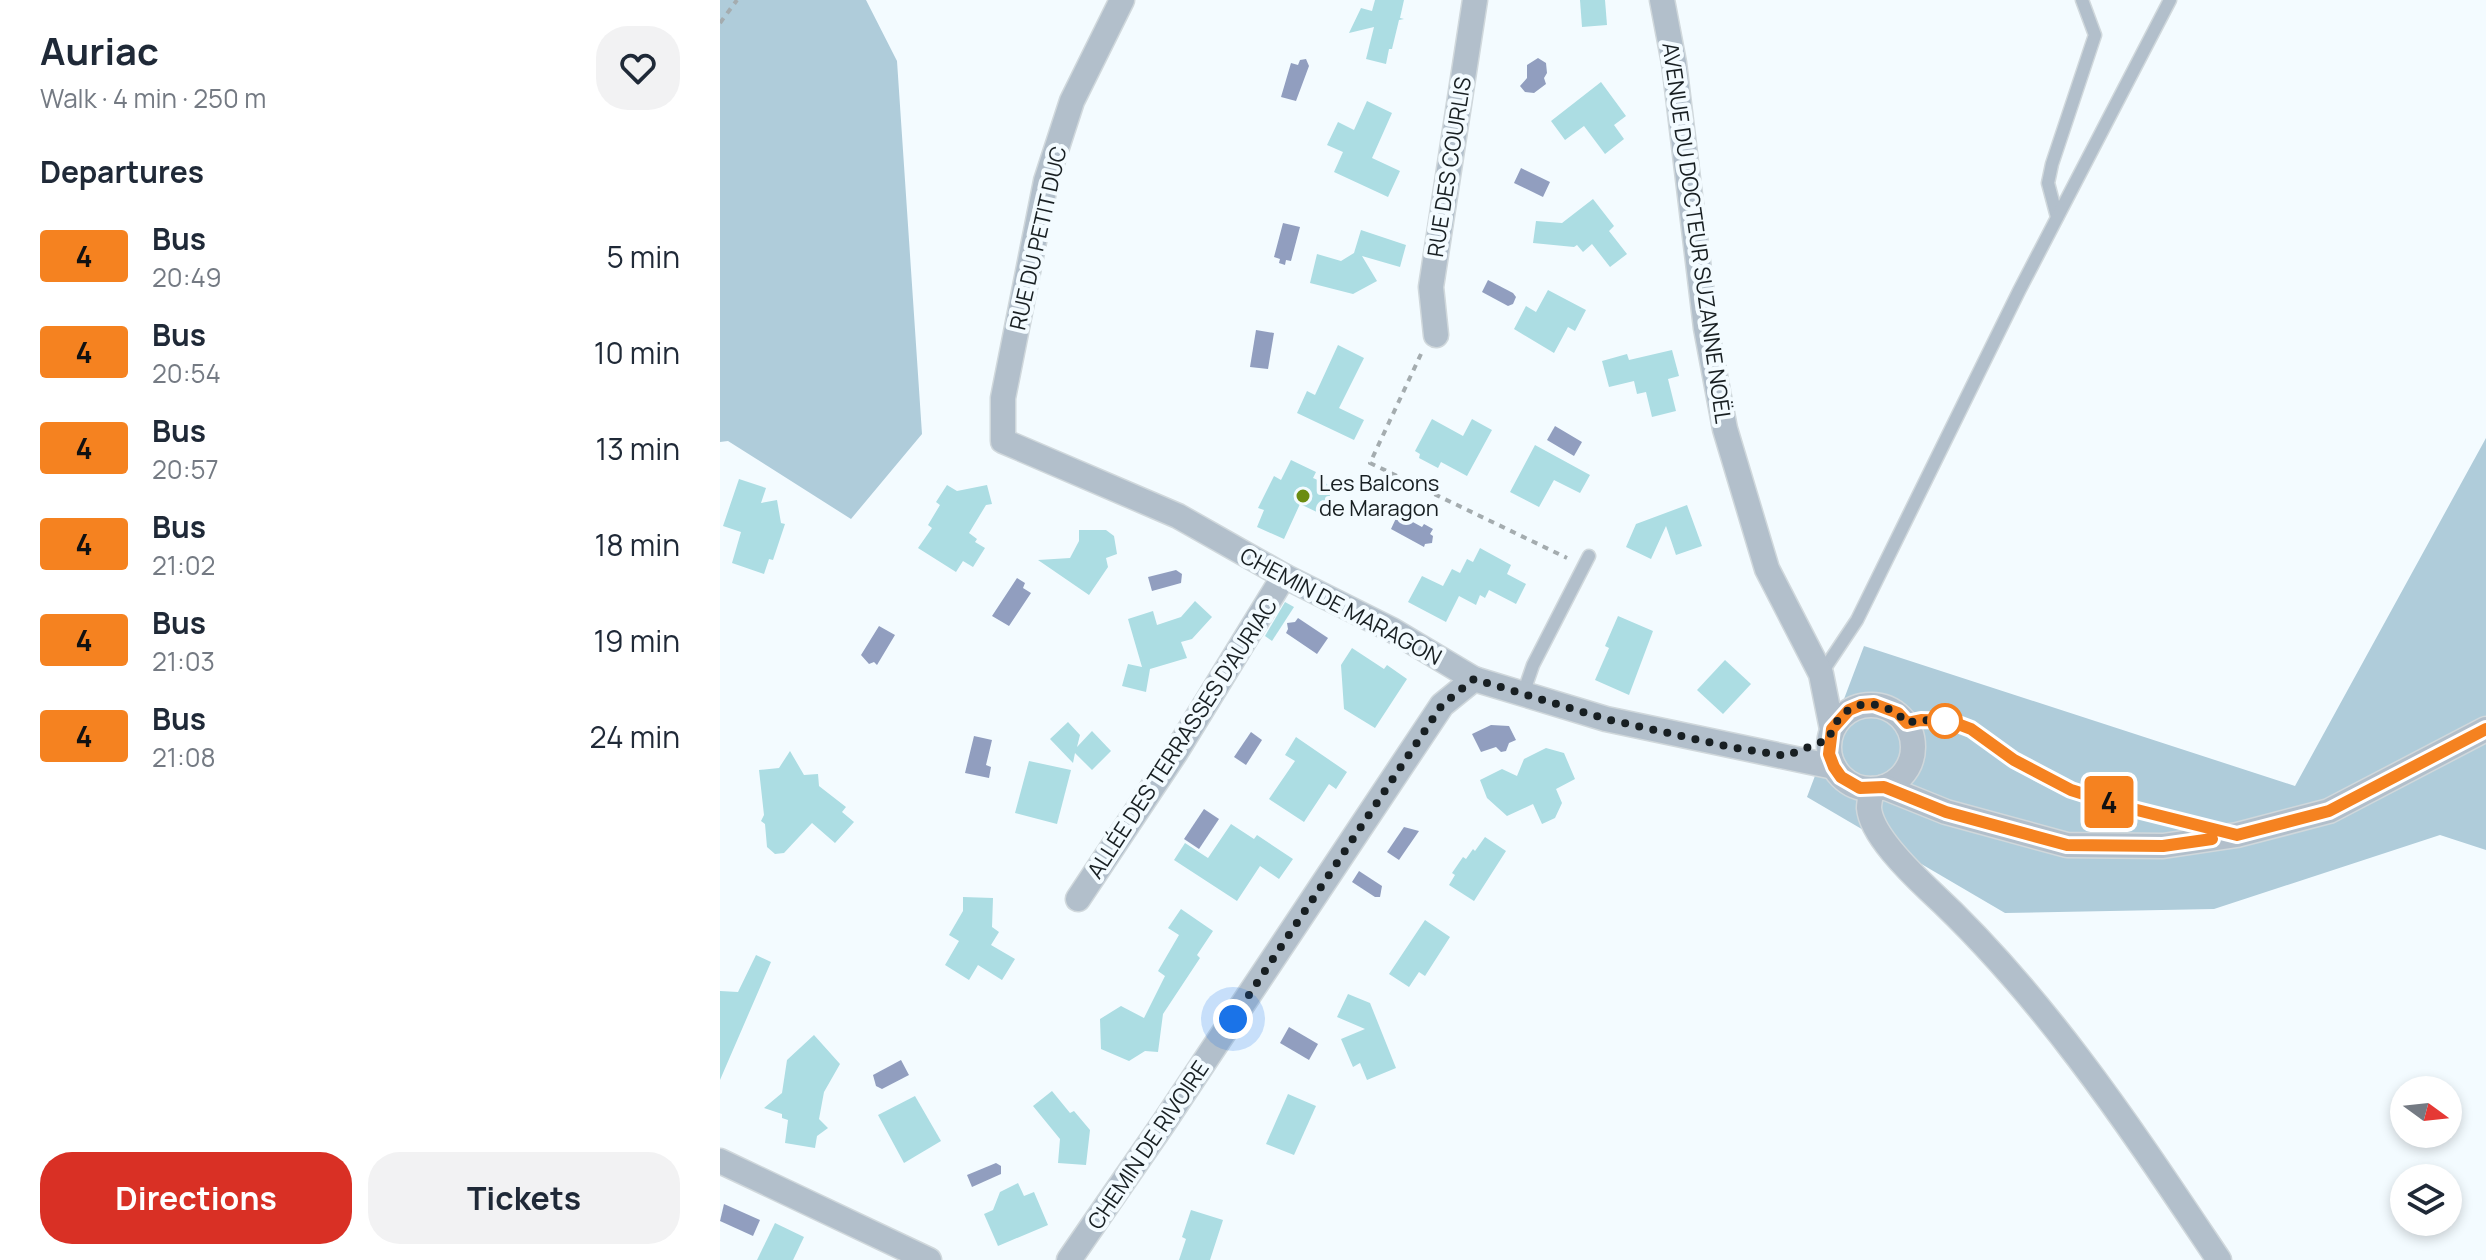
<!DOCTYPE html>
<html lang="en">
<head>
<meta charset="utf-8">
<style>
	:root { --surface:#fff; --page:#f2f2f3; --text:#1f2937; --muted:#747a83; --accent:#d93025 }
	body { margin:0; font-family:Manrope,sans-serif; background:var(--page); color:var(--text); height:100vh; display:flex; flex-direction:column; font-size:30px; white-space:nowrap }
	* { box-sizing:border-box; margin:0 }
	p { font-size:26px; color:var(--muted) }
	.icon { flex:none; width:44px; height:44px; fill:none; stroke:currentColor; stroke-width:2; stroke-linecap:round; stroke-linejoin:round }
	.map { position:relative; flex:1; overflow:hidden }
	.side { display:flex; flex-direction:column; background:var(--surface); width:720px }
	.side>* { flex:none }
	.badge { padding:0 16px; border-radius:6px; font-size:28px; line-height:52px }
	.needle { width:52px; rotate:105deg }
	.fabs { position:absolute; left:1670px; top:1076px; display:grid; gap:16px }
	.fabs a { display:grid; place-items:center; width:72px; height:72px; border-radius:50%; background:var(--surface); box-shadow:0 4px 12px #0003; font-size:40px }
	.you { position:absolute; width:40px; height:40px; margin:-20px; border:6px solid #fff; border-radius:50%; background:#1a73e8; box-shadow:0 0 0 12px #1a73e833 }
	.map>.badge { position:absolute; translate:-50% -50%; box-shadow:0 0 0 4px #fff }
	h2 { padding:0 40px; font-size:30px; line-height:72px }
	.round { display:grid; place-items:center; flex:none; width:84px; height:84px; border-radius:32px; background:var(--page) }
	.summary { display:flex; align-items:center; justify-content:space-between; height:136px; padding:0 40px }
	h1 { font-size:38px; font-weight:700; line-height:60px }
	.action { display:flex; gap:16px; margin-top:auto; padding:16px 40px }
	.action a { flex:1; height:92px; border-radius:32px; background:var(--accent); color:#fff; font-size:32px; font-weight:700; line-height:92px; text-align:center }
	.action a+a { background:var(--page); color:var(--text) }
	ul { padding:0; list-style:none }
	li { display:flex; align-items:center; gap:24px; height:96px; padding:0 40px }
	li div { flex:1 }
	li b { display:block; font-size:30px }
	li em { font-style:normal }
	li .badge { min-width:88px; font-weight:700; text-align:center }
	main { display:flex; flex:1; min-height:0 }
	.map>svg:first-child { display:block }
	.green { fill:#afccda }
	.water { fill:#919ebf }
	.building { fill:#acdde3 }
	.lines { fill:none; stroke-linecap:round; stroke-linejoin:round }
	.service-casing { stroke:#d0d8dc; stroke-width:15 }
	.minor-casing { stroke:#d0d8dc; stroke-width:27 }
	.path { stroke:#a4acaf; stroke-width:4; stroke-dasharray:6 6; stroke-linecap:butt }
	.service { stroke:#b2bfcb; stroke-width:12 }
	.minor { stroke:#b2bfcb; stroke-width:24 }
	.line-casing { stroke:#fff; stroke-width:18 }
	.line { stroke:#f58220; stroke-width:12 }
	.walk { stroke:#181f22; stroke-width:8; stroke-dasharray:0 14.4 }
	.poi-dot { fill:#6b8c11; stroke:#f3fbff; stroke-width:3 }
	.stop-dot { fill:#fff; stroke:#f58220; stroke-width:4 }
	.labels { text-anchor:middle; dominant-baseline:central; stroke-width:8; stroke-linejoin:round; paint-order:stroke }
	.street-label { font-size:22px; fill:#181f22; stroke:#f3fbff }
	.poi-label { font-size:22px; fill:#181f22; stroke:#f3fbff; text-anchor:start }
</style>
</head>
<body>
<main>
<section class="side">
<div class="summary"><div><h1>Auriac</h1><p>Walk · 4 min · 250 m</p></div><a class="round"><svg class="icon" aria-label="heart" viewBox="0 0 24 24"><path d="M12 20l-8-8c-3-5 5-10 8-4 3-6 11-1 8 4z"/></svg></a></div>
<h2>Departures</h2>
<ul>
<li><span class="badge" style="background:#f58220;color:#111">4</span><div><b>Bus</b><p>20:49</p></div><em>5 min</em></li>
<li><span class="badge" style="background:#f58220;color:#111">4</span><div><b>Bus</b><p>20:54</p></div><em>10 min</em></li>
<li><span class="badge" style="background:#f58220;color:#111">4</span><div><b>Bus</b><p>20:57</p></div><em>13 min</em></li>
<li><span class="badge" style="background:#f58220;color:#111">4</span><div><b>Bus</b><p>21:02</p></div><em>18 min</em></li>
<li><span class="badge" style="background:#f58220;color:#111">4</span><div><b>Bus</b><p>21:03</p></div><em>19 min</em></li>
<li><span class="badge" style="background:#f58220;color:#111">4</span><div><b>Bus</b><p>21:08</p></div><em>24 min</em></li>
</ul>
<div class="action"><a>Directions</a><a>Tickets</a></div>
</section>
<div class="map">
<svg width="1766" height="1260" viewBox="0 0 1766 1260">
	<rect width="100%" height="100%" fill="#f3fbff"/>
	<g class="green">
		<polygon points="0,0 146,0 177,61 202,434 131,519 8,441 0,442"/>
		<polygon points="1766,438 1766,850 1720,835 1494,909 1285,913 1087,797 1144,646 1575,786"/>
	</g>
	<g class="water">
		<polygon points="818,58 826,63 827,73 824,78 826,84 814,93 805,92 800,86 807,78 807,65"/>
		<polygon points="586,59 589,66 576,101 561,97 571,63 578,65 580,60"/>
		<polygon points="801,168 830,182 823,197 794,183"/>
		<polygon points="563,223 580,227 571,261 566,260 565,265 559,263 560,259 554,257"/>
		<polygon points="768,280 793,293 796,297 793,304 788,306 762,292"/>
		<polygon points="536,330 554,333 548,369 530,367"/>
		<polygon points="835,426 862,442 854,456 827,440"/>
		<polygon points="678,514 702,527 704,524 713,529 710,534 713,536 712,543 705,544 704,547 671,529"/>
		<polygon points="456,570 462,574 461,583 432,591 428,577"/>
		<polygon points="297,578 305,583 303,588 311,593 289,626 272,616"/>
		<polygon points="578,618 608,638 597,654 566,633 568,629 567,623 575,622"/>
		<polygon points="159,626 175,635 157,665 154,662 149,664 141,655"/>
		<polygon points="771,725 789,726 796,740 789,743 786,751 781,752 776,747 761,752 752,734"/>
		<polygon points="531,732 542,740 526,765 514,757"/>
		<polygon points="254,736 272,740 266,765 271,767 269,778 245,773"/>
		<polygon points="484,809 499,819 479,849 464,839"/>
		<polygon points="684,827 699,831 679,860 667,852"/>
		<polygon points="639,871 662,886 660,897 655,897 632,882"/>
		<polygon points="569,1027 598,1044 589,1060 560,1043"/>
		<polygon points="181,1060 189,1075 162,1089 156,1086 153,1075"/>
		<polygon points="276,1163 281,1166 281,1174 252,1187 247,1175"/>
		<polygon points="4,1204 40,1220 33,1236 0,1221"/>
	</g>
	<g class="building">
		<polygon points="655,0 684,0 680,18 684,19 679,20 672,49 669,49 666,64 646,59 654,27 629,33 641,8 652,11"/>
		<polygon points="860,0 885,0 887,25 862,27"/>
		<polygon points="881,82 906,116 894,125 904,139 885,154 864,126 845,140 831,121"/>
		<polygon points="647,101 672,113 652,158 680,171 668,197 614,172 623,152 607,145 618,122 634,130"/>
		<polygon points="873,199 894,226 889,231 907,254 890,267 872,244 863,252 857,245 854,247 813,243 816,221 842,223"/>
		<polygon points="641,230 686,245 680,267 642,256 657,281 633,294 590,283 597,254 621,261 634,253"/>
		<polygon points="828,290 866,310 855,331 848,327 834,353 794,329 806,306 816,312"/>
		<polygon points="618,345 644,358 619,408 644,420 634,440 577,413 587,391 595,395"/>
		<polygon points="952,350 959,376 948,379 956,411 932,417 926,392 917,394 914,381 889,387 882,361 907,354 909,360"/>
		<polygon points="712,419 743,436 752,419 772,430 747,476 721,462 718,468 699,458 700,454 695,451"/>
		<polygon points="815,445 870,475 860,493 834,480 819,507 790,492"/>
		<polygon points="571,460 596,472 593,478 614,487 601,514 580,504 564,539 537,527 544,510 538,508 554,476 561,480"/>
		<polygon points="19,479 46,488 41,503 57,500 61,523 65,524 53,560 49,559 44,574 12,563 21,532 3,526"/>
		<polygon points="227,485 237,491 267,485 272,504 266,505 249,533 257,539 255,542 265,548 253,567 243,561 236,572 198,548 212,528 208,525 220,505 216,502"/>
		<polygon points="967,505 982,546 956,555 946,526 931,559 906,547 916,524"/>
		<polygon points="359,530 386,530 394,536 397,554 386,558 388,567 369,595 318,560 350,558 359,541"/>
		<polygon points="760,548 791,565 787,574 806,584 796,604 769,590 765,598 760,595 756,605 739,596 726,622 688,602 702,576 723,586 732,569 740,573 747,559 753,562"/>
		<polygon points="475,601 492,617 472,639 461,642 467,658 430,669 426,692 402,686 408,664 422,667 408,619 433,611 437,625 461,617"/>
		<polygon points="565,602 574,607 552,641 545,636"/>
		<polygon points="898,616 933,631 909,695 875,680 889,648 885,646"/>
		<polygon points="632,648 664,669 667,665 687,679 655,728 624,709 621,665"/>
		<polygon points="1005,660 1031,684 1003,714 977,690"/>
		<polygon points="348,722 360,735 357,747 372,731 391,751 372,770 355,753 353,763 330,739"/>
		<polygon points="576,737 627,772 616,789 609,784 584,822 549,799 575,761 565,755"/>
		<polygon points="826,748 844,753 855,779 836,789 842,803 835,818 822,824 813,804 787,816 767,798 760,780 782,769 797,776 804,759"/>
		<polygon points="70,751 84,775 98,774 99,786 126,807 122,812 134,822 115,843 92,823 64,853 55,854 47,847 45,824 41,821 44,815 39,770 59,768"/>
		<polygon points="309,761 351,770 337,824 295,813"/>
		<polygon points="511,824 534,839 537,835 573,859 559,879 540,866 517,901 454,860 465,843 488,858"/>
		<polygon points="765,837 786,851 754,901 729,885 735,875 732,873 743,857 746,859 753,849 755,851"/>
		<polygon points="243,897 273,898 272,927 279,932 271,945 295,959 282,980 258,965 249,980 225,965 239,941 229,935 243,911"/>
		<polygon points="461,909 493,931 477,955 480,958 443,1014 438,1052 425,1051 409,1061 381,1049 380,1019 401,1006 424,1018 445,976 438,971 459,935 448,928"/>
		<polygon points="705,920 730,937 705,976 699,972 689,987 669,974"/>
		<polygon points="36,955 51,962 0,1080 0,991 18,992"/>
		<polygon points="628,994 650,1003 676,1068 647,1080 640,1063 633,1067 621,1039 645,1029 617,1017"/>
		<polygon points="94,1035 120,1064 104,1092 99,1119 108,1128 97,1136 95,1148 65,1143 68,1120 62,1118 62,1114 44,1108 62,1093 67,1060"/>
		<polygon points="332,1091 350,1113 354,1111 370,1130 366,1165 338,1163 340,1139 313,1106"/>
		<polygon points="568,1094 596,1106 574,1155 546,1144"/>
		<polygon points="195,1096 221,1141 184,1163 158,1115"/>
		<polygon points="298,1183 304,1196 314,1192 328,1225 278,1246 264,1214 273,1210 280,1192"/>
		<polygon points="471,1210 503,1220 490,1260 459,1260 466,1239 462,1237"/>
		<polygon points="55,1223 84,1237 73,1260 37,1260"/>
	</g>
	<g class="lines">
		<defs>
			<g id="service">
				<polyline points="1337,217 1328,183 1332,164 1375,35 1362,0"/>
				<polyline points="1101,674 1137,620 1299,291 1450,0"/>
				<polyline points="803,694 813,665 869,556"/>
				<path d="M1187,723C1241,713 1252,733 1293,759C1311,771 1333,783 1353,790C1402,809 1453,818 1503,831"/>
			</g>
			<g id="minor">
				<polyline points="402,0 352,101 326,181 283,398 283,441 458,516 564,576 672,630 754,679 886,719 1114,767"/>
				<polyline points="942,0 954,63 986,328 1005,429 1047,569 1101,674 1112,729"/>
				<polyline points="716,335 711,287 755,0"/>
				<circle cx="1151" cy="747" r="42"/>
				<polyline points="1164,787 1226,812 1347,845 1443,846 1517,835 1609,811 1766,729"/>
				<path d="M1152,789C1151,795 1149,802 1149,808C1151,834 1190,872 1209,890C1325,997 1412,1130 1499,1260"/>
				<polyline points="358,899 456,752 564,576"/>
				<polyline points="0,1161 209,1260"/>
				<polyline points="349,1260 443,1124 722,705 754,679"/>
			</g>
		</defs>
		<use href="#service" class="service-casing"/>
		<use href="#minor" class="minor-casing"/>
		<g class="path">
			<polyline points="0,23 17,0"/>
			<polyline points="701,354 650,463 847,558"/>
		</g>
		<use href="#service" class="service"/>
		<use href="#minor" class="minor"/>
	</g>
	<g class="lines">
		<defs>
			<polyline id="line" points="1492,839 1443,846 1347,845 1226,812 1164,787 1140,788 1121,777 1114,767 1109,754 1112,729 1129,710 1141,705 1154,704 1178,713 1187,723 1201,720 1230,721 1251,729 1294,760 1351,790 1405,807 1517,835 1609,811 1766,729"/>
		</defs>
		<use href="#line" class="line-casing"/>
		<use href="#line" class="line"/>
		<path class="walk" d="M513,1019L722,705L754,679L886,719L1010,747L1066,756L1109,739C1120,698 1161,694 1187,723L1201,720L1230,721H1225"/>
	</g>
	<circle class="poi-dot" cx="583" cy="496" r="8"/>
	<circle class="stop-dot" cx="1225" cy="721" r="16"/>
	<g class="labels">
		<g class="street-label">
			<text transform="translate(729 167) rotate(-81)">RUE DES COURLIS</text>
			<text transform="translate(977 233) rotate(82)">AVENUE DU DOCTEUR SUZANNE NOËL</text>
			<text transform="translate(318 238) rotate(-77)">RUE DU PETIT DUC</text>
			<text transform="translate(621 606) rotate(28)">CHEMIN DE MARAGON</text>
			<text transform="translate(462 738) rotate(-57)">ALLÉE DES TERRASSES D'AURIAC</text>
			<text transform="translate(428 1145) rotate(-56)">CHEMIN DE RIVOIRE</text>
		</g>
		<g class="poi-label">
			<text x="599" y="483">Les Balcons<tspan x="599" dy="25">de Maragon</tspan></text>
		</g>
	</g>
</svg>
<div class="fabs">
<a><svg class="needle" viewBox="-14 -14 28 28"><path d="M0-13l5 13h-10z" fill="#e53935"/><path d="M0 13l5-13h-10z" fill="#747a83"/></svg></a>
<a><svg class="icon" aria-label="layers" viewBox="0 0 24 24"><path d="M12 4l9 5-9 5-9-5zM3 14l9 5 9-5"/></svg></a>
</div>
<div class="you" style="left:513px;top:1019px"></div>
<b class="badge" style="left:1389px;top:802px;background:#f58220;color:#111">4</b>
</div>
</main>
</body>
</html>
